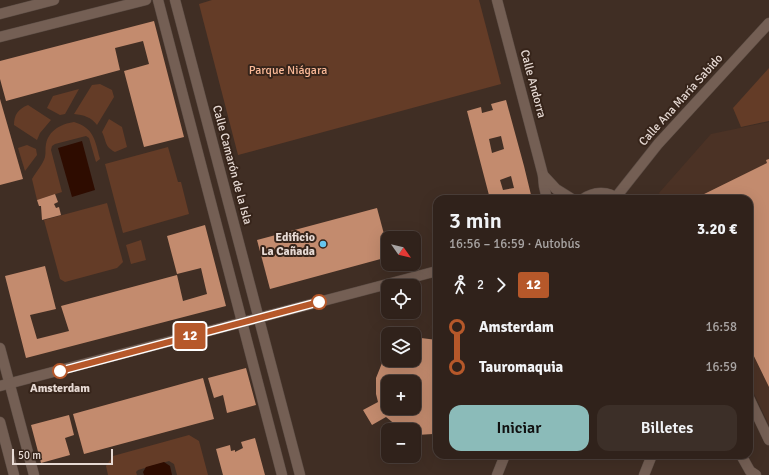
<!DOCTYPE html>
<html lang="es">
<head>
<meta charset="utf-8">
<style>
	:root { --surface:#30221b; --page:#3c2f28; --text:#f1f3f6; --muted:#a8a4a3; --line:#4b3f3a; --accent:#8bbbb9 }
	body { margin:0; font-family:Signika,sans-serif; background:var(--page); color:var(--text); height:100vh; display:flex; flex-direction:column; font-size:15px; white-space:nowrap }
	* { box-sizing:border-box; margin:0 }
	p { font-size:13px; color:var(--muted) }
	.icon { flex:none; width:22px; height:22px; fill:none; stroke:currentColor; stroke-width:2; stroke-linecap:round; stroke-linejoin:round }
	.map { position:relative; flex:1; overflow:hidden }
	.sheet { position:absolute; left:433px; top:195px; width:320px; height:264px; display:flex; flex-direction:column; background:var(--surface); border-radius:12px; box-shadow:0 4px 16px #0002,0 0 0 1px var(--line) }
	.sheet>* { flex:none }
	.badge { padding:0 8px; border-radius:3px; font-size:14px; line-height:26px }
	.needle { width:26px; rotate:124deg }
	.controls { position:absolute; left:381px; top:231px; display:grid; gap:8px }
	.controls a { display:grid; place-items:center; width:40px; height:40px; border-radius:8px; background:var(--surface); box-shadow:0 4px 16px #0002,0 0 0 1px var(--line); font-size:20px }
	.scale { position:absolute; left:12px; bottom:10px; width:101px; box-sizing:border-box; padding-left:4px; border:2px solid #e7dad4; border-top:0; font-size:11px; line-height:14px; white-space:nowrap; color:#e7dad4; -webkit-text-stroke:3px #36241a; paint-order:stroke }
	.map>.badge { position:absolute; translate:-50% -50%; box-shadow:0 0 0 2px #fff }
	.legs { display:flex; align-items:center; gap:6px; height:44px; padding:0 16px; font-size:13px }
	.legs p { margin-inline-start:auto }
	.head { display:flex; align-items:center; justify-content:space-between; height:68px; padding:0 16px }
	h1 { font-size:22px; font-weight:600; line-height:30px }
	.action { display:flex; gap:8px; margin-top:auto; padding:8px 16px }
	.action a { flex:1; height:46px; border-radius:12px; background:var(--accent); color:#111; font-size:16px; font-weight:600; line-height:46px; text-align:center }
	.action a+a { background:var(--page); color:var(--text) }
	ul { padding:0 16px; list-style:none }
	li { display:flex; align-items:center; gap:14px; height:40px; font-size:15px }
	li i { display:grid; place-items:center; width:6px; height:100%; margin:0 5px; background:currentColor }
	li i::after { content:''; width:10px; height:10px; margin:-5px; border:3px solid; border-radius:50%; background:var(--surface) }
	li p { margin-inline-start:auto }
	li:first-child i { background:linear-gradient(#0000 50%,currentColor 0) }
	li:last-child i { background:linear-gradient(currentColor 50%,#0000 0) }
	.map>svg:first-child { display:block }
	.built { fill:#4b3225 }
	.green { fill:#643c27 }
	.water { fill:#2e0c00 }
	.building { fill:#c38b6e; fill-rule:evenodd }
	.lines { fill:none; stroke-linecap:round; stroke-linejoin:round }
	.street-casing { stroke:#5c4d45; stroke-width:11 }
	.secondary-casing { stroke:#5c4d45; stroke-width:11 }
	.street { stroke:#745f54; stroke-width:10 }
	.secondary { stroke:#745f54; stroke-width:10 }
	.line-1-casing { stroke:#fff; stroke-width:9 }
	.line-1 { stroke:#b6582a; stroke-width:6 }
	.poi-dot { fill:#65c5ee; stroke:#36241a; stroke-width:1.5 }
	.stop-1-dot { fill:#fff; stroke:#b6582a; stroke-width:2 }
	.labels { text-anchor:middle; dominant-baseline:central; stroke-width:4; stroke-linejoin:round; paint-order:stroke }
	.park-label { font-size:12px; fill:#fab997; stroke:#36241a }
	.street-label { font-size:12px; fill:#e7dad4; stroke:#36241a }
	.poi-label { font-size:12px; font-weight:bold; fill:#e7dad4; stroke:#36241a; text-anchor:end }
	.stop-label { font-size:12px; font-weight:bold; fill:#e7dad4; stroke:#36241a }
</style>
</head>
<body>
<div class="map">
<svg width="769" height="475" viewBox="0 0 769 475">
	<rect width="100%" height="100%" fill="#402e24"/>
	<polygon class="built" points="769,122 769,425 749,383 749,199 662,199 659,193 711,134"/>
	<g class="green">
		<polygon points="212,0 479,0 501,84 238,155 199,4"/>
		<polygon points="769,68 769,121 741,127 733,108"/>
		<path d="M100,84L112,90L114,97L97,125C91,117 84,115 74,114L92,85Z"/>
		<polygon points="79,89 65,114 60,115 47,108 53,96"/>
		<path d="M28,105L51,120L40,133L37,140L14,125C14,115 18,109 28,105Z"/>
		<path d="M109,119L122,127L127,147L115,152C104,146 107,142 102,132Z"/>
		<path d="M74,122C94,128 95,140 100,159L96,162L89,138L86,136L55,144L52,146L51,150L62,192L37,200L32,179C36,172 43,164 45,157C46,153 45,148 46,144C49,130 61,124 74,122Z"/>
		<polygon points="27,145 36,149 37,155 25,171 18,148"/>
		<polygon points="168,147 178,182 181,182 189,214 123,233 105,164"/>
		<polygon points="107,203 123,262 117,268 65,282 60,279 44,220"/>
		<polygon points="141,240 146,260 131,264 126,245"/>
		<polygon points="189,435 199,441 208,475 177,475 174,464 169,461 138,470 136,472 137,475 108,475 106,466 113,456"/>
	</g>
	<g class="water">
		<polygon points="82,141 95,190 72,197 58,148"/>
		<polygon points="164,462 170,466 172,475 144,475 143,472 146,467"/>
	</g>
	<g class="building">
		<polygon points="154,21 184,137 144,147 124,71 149,64 143,41 115,48 120,70 6,101 0,79 0,61"/>
		<polygon points="0,99 23,179 0,185"/>
		<path d="M506,100L524,166L532,199H490L467,111L481,107L482,113L493,110L491,104ZM501,136L504,149L492,153L489,139ZM511,176L514,188L503,190L500,180Z"/>
		<polygon points="769,159 769,387 749,346 749,199 694,199 767,163 766,160"/>
		<polygon points="55,194 58,202 54,204 56,208 59,207 61,215 42,220 41,206 39,206 37,200"/>
		<polygon points="377,208 388,249 388,257 270,289 257,240"/>
		<polygon points="205,225 226,306 26,358 5,276 45,266 56,309 30,315 37,339 69,331 61,306 177,275 183,301 207,294 201,268 177,274 167,236"/>
		<path d="M421,338L437,340V433L433,434L417,435L414,434V430H402L386,417L372,425L363,410L378,402L376,394V378L382,363L388,355V360H414V340ZM388,382H414V408H388Z"/>
		<polygon points="246,368 256,405 227,413 223,395 214,398 208,378"/>
		<polygon points="203,378 214,419 84,454 73,414"/>
		<polygon points="69,415 74,435 65,438 70,455 41,463 31,425"/>
		<polygon points="255,438 265,475 223,475 216,449 230,445 231,451 235,450 235,452 243,448 241,442"/>
	</g>
	<g class="lines">
		<defs>
			<g id="street">
				<polyline points="497,0 543,175 544,186 547,199"/>
				<polyline points="543,175 556,189 572,199"/>
				<polyline points="0,348 34,475"/>
				<polyline points="0,386 437,271"/>
				<polyline points="749,398 769,440"/>
				<polyline points="0,422 14,475"/>
				<polyline points="741,455 750,471 756,475"/>
				<polyline points="644,475 652,455"/>
			</g>
			<g id="secondary">
				<polyline points="158,0 282,475"/>
				<polyline points="175,0 300,475"/>
				<polyline points="0,14 54,0"/>
				<polyline points="0,37 146,0"/>
				<polyline points="616,197 658,144 769,23"/>
				<path d="M583,199C593,192 608,190 617,199"/>
				<polyline points="497,475 505,455"/>
			</g>
		</defs>
		<use href="#street" class="street-casing"/>
		<use href="#secondary" class="secondary-casing"/>
		<use href="#street" class="street"/>
		<use href="#secondary" class="secondary"/>
	</g>
	<g class="lines">
		<defs>
			<polyline id="line-1" points="60,371 319,302"/>
		</defs>
		<use href="#line-1" class="line-1-casing"/>
		<use href="#line-1" class="line-1"/>
	</g>
	<circle class="poi-dot" cx="323" cy="244" r="4"/>
	<g class="stop-1-dot">
		<circle cx="319" cy="302" r="7"/>
		<circle cx="60" cy="371" r="7"/>
	</g>
	<g class="labels">
		<g class="park-label">
			<text x="288" y="70">Parque Niágara</text>
		</g>
		<g class="street-label">
			<text transform="translate(533 84) rotate(75)">Calle Andorra</text>
			<text transform="translate(681 100) rotate(-48)">Calle Ana María Sabido</text>
			<text transform="translate(232 165) rotate(75)">Calle Camarón de la Isla</text>
		</g>
		<g class="poi-label">
			<text x="315" y="237">Edificio<tspan x="315" dy="14">La Cañada</tspan></text>
		</g>
		<g class="stop-label">
			<text x="60" y="388">Amsterdam</text>
		</g>
	</g>
</svg>
<div class="controls">
<a><svg class="needle" viewBox="-14 -14 28 28"><path d="M0-13l5 13h-10z" fill="#e53935"/><path d="M0 13l5-13h-10z" fill="#a8a4a3"/></svg></a>
<a><svg class="icon" aria-label="locate" viewBox="0 0 24 24"><circle cx="12" cy="12" r="6"/><path d="M12 2v4M12 18v4M2 12h4M18 12h4"/></svg></a>
<a><svg class="icon" aria-label="layers" viewBox="0 0 24 24"><path d="M12 4l9 5-9 5-9-5zM3 14l9 5 9-5"/></svg></a>
<a>+</a>
<a>−</a>
</div>
<div class="scale">50 m</div>
<b class="badge" style="left:190px;top:336px;background:#b6582a;color:#fff">12</b>
<section class="sheet">
<div class="head"><div><h1>3 min</h1><p>16:56 – 16:59 · Autobús</p></div><b>3.20 €</b></div>
<div class="legs"><svg class="icon" aria-label="walk" viewBox="0 0 24 24"><circle cx="13" cy="4" r="2"/><path d="M13 8l-2 6 4 7M11 14l-3 7M7 12l3-4h3l4 4"/></svg>2<svg class="icon" aria-label="forward" viewBox="0 0 24 24"><path d="M9 5l7 7-7 7"/></svg><b class="badge" style="background:#b6582a;color:#fff">12</b></div>
<ul>
<li><i style="color:#b6582a"></i><b>Amsterdam</b><p>16:58</p></li>
<li><i style="color:#b6582a"></i><b>Tauromaquia</b><p>16:59</p></li>
</ul>
<div class="action"><a>Iniciar</a><a>Billetes</a></div>
</section>
</div>
</body>
</html>
